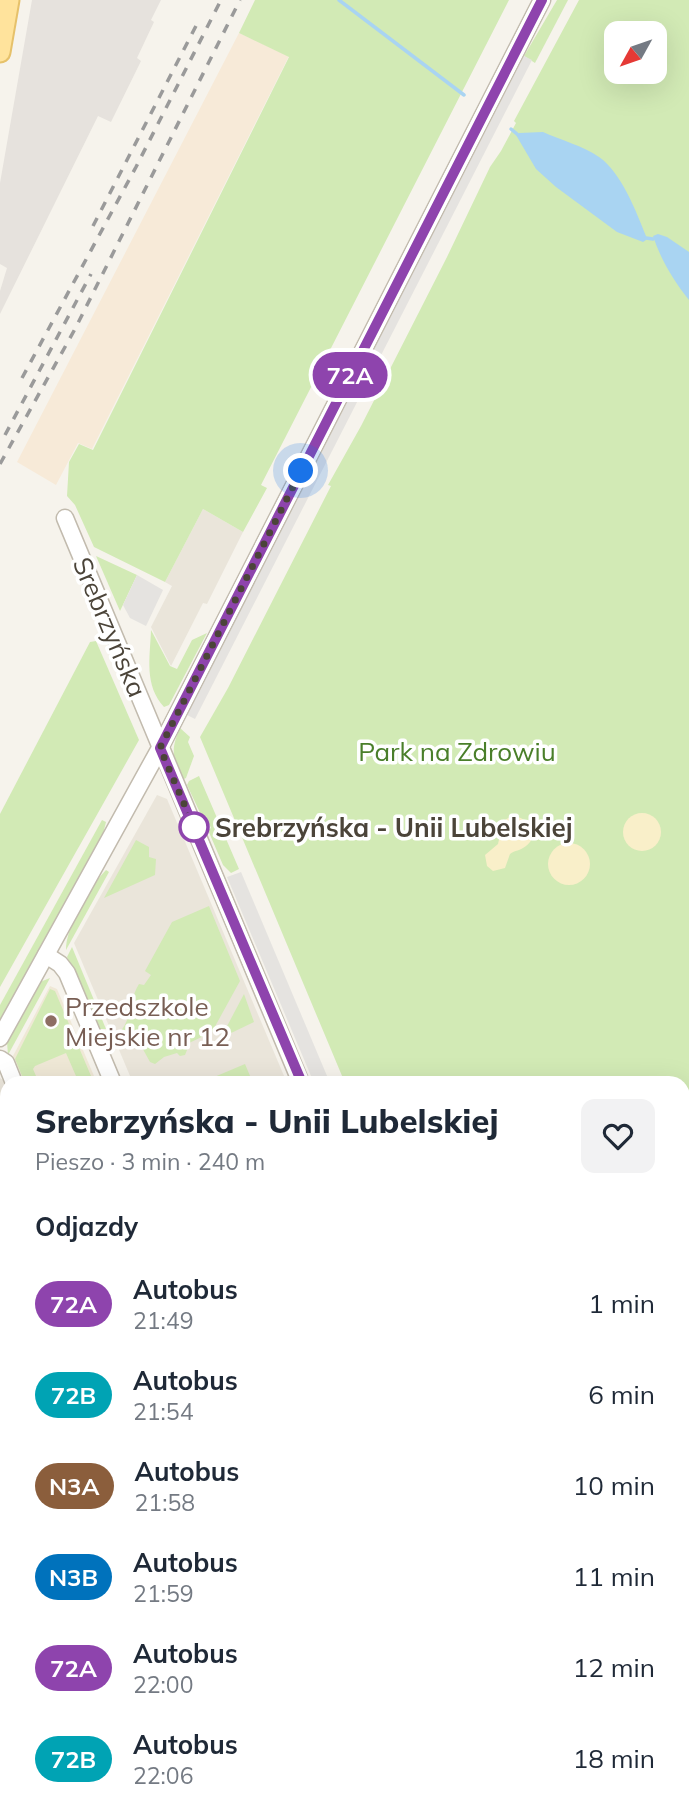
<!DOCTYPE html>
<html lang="pl">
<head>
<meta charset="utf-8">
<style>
	:root { --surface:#fff; --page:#f2f2f3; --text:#1f2937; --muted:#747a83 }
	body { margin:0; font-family:Mulish,sans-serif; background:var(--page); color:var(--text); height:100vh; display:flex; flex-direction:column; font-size:26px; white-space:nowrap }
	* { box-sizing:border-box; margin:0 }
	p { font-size:23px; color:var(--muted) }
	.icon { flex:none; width:38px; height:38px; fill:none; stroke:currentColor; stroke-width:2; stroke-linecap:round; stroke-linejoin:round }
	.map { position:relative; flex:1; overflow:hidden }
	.drawer { position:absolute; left:0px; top:1076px; width:690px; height:744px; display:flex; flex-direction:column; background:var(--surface); border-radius:21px 21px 0 0; box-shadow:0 7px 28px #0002 }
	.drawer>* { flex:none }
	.badge { padding:0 14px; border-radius:23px; font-size:24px; line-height:46px }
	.needle { width:46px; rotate:230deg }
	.controls { position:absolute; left:604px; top:21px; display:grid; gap:14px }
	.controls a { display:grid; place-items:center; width:63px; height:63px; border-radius:14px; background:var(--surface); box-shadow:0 7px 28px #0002; font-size:35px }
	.you { position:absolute; width:35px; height:35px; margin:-18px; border:5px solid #fff; border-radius:50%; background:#1a73e8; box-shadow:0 0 0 10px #1a73e833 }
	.map>.badge { position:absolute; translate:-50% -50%; box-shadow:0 0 0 4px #fff }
	h2 { padding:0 35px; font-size:26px; line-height:63px }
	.round { display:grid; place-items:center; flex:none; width:74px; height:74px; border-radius:14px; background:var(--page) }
	.overview { display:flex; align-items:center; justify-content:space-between; height:119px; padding:0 35px }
	h1 { font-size:33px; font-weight:800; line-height:52px }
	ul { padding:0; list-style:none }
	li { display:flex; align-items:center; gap:21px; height:91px; padding:0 35px }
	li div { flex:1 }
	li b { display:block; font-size:26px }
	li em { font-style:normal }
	li .badge { min-width:77px; font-weight:700; text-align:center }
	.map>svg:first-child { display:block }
	.residential { fill:#eae5da }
	.commercial { fill:#f7ead8 }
	.industrial { fill:#e6e2dd }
	.education { fill:#efe8d6 }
	.green { fill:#d2eab5; fill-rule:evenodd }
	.sand { fill:#f9efc9 }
	.parking { fill:#e5e3e0 }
	.water { fill:#a9d4f2 }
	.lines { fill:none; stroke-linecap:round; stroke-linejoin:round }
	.stream { stroke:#a9d4f2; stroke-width:3.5 }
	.minor-casing { stroke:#c2bbae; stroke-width:19 }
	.major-casing { stroke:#e6c16a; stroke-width:23 }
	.minor { stroke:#fff; stroke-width:16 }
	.major { stroke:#ffe39c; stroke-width:19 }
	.rail { stroke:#9a9a9a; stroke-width:3.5; stroke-dasharray:9 9; stroke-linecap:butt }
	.line-casing { stroke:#fff; stroke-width:16 }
	.line { stroke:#8e44ad; stroke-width:10 }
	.walk { stroke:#4b4439; stroke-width:7; stroke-dasharray:0 12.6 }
	.stop-dot { fill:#fff; stroke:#8e44ad; stroke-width:3.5 }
	.education-dot { fill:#8d6e63; stroke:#fff; stroke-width:2.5 }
	.labels { text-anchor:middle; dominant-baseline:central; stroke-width:7; stroke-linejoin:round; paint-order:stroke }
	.street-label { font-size:26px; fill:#4b4439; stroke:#fff }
	.park-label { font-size:26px; fill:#4a7f2a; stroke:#fff }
	.stop-label { font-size:26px; font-weight:bold; fill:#4b4439; stroke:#fff; text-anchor:start }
	.education-label { font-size:26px; fill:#785e54; stroke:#fff; text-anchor:start }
</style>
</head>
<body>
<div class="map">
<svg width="689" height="1819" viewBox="0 0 689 1819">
	<rect width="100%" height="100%" fill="#f6f3ec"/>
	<g class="residential">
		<polygon points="203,509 243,532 207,604 203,603 171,666 151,627 172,586 165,582"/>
		<polygon points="157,795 167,799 287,1083 133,1083 74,943"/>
		<polygon points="0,1078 7,1083 7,1404 0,1407"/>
		<polygon points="0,1656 7,1657 7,1796 0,1795"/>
		<polygon points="157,1813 411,1813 410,1819 210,1819"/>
	</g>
	<polygon class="commercial" points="239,33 289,56 92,449 78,443 56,485 17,462"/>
	<polygon class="industrial" points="32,0 161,0 151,20 154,22 137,58 141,61 111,122 98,116 0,314 0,291 7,268 0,264 0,183"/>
	<polygon class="education" points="50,986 57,989 97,1083 23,1083 13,1056"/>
	<g class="green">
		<polygon points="255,0 509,0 261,485 267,488 243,532 203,509 165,582 94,547 75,505 67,496 69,462 79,444 93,450 289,57 239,33"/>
		<polygon points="557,0 568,0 535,63 524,56"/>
		<path d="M579,0H689V1684L683,1686L682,1083H345L200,737L228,688L331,486L328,485L361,426L447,257L490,167L501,151L516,123L514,121ZM616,33H654V72H616Z"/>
		<polygon points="96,556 137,575 120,611"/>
		<path d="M151,630L170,666L177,669L192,640L207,633L169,705L164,707C144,685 150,658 151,630Z"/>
		<polygon points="96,641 139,740 0,987 0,814 90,642"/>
		<path d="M180,728L190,737L188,742L194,756L186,778L182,780C173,758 170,750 180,728Z"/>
		<polygon points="199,776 239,869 231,873 223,865 208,830 211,828 206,816 202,817 187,785 189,781"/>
		<polygon points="102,820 106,822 101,842 0,1023 0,1005"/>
		<polygon points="136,840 149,847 149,857 156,859 155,875 104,898"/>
		<path d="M106,870L109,872L66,950C65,928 91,885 106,870Z"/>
		<path d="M209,906L240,981L212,1032L187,1044L189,1045L185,1055L180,1056L177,1053L164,1057L155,1064L150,1062L134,1033L120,1038L118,1035C134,1016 129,999 139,984L144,985L151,975L145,971L172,922Z"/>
		<polygon points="72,947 106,1029 99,1029 67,957"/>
		<polygon points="50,978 8,1055 7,1042 40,982"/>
		<polygon points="50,989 55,991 94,1083 79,1083 66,1053 35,1066 33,1069 39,1083 25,1083 15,1059"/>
		<polygon points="244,994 254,1022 227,1035 225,1030"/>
		<polygon points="245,1064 253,1083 200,1083"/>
		<polygon points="7,1442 7,1526 0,1509 0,1445"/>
		<polygon points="689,1701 689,1818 688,1819 683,1754 682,1702"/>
		<polygon points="412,1813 509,1813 503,1819 411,1819"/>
	</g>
	<g class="sand">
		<circle cx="642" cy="832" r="19"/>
		<path d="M514,816C529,818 540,835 526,846C520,851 515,850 510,854L505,868L493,871L487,866L485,855L498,844C502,831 497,820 514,816Z"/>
		<circle cx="569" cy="864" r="21"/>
	</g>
	<g class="parking">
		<polygon points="524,56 532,60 195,719 187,715"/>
		<polygon points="137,575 163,590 146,626 130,618 123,605"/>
		<polygon points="241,872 330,1083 314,1083 227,877"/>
	</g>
	<g class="water">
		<path d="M543,132C561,140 583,146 599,157C621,172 636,211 646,236V240L643,242L617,232L556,187L536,169L516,135L519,133Z"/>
		<path d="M658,234L667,237L689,252V300C673,280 661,260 653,236Z"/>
	</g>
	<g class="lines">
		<g class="stream">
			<polyline points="339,0 464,95"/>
			<polyline points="511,129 517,134"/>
			<polyline points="646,238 653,239"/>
		</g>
		<defs>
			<g id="minor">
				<polyline points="65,518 301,1083"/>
				<polyline points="46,955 60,964 67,973 113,1083"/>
				<polyline points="0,1038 160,748 542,0"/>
				<polyline points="0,1059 6,1063 14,1083"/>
				<polyline points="0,1424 7,1421"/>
				<polyline points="0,1642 7,1644"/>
				<polyline points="682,1694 689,1693"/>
				<polyline points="0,1810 7,1811"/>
				<polyline points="26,1813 78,1819"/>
				<polyline points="609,1813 612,1819"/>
				<polyline points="521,1819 527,1813"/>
			</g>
			<polyline id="major" points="0,52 9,0"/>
		</defs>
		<use href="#minor" class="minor-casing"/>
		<use href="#major" class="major-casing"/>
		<use href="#minor" class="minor"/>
		<use href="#major" class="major"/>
		<g class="rail">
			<polyline points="93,226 199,20"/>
			<polyline points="22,378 136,167 221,0"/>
			<polyline points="5,435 91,274"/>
			<polyline points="0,464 75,329 240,0"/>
		</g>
	</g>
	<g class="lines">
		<defs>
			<polyline id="line" points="302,1083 160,748 542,0"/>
		</defs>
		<use href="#line" class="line-casing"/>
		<use href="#line" class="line"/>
		<polyline class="walk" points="194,827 160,748 301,471"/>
	</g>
	<circle class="stop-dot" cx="194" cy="827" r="14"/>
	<circle class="education-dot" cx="51" cy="1021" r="7"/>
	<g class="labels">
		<g class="street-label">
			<text transform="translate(110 627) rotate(67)">Srebrzyńska</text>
		</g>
		<g class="park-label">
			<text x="457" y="751">Park na Zdrowiu</text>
		</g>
		<g class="stop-label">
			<text x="215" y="827">Srebrzyńska - Unii Lubelskiej</text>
		</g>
		<g class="education-label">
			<text x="65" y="1006">Przedszkole<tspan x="65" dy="30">Miejskie nr 12</tspan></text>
		</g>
	</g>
</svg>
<div class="controls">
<a><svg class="needle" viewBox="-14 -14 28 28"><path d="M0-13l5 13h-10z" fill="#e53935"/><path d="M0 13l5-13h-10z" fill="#747a83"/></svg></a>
</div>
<div class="you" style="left:301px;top:471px"></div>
<b class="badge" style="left:350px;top:375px;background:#8e44ad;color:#fff">72A</b>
<section class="drawer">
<div class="overview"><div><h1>Srebrzyńska - Unii Lubelskiej</h1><p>Pieszo · 3 min · 240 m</p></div><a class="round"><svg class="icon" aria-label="heart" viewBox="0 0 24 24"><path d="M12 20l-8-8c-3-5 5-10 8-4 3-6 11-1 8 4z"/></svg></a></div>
<h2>Odjazdy</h2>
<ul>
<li><span class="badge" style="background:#8e44ad;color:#fff">72A</span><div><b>Autobus</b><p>21:49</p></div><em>1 min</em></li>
<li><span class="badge" style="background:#00a3b4;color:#fff">72B</span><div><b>Autobus</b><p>21:54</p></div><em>6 min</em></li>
<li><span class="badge" style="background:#8b5e3c;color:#fff">N3A</span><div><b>Autobus</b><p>21:58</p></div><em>10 min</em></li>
<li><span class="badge" style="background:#0072bc;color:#fff">N3B</span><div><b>Autobus</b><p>21:59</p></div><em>11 min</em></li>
<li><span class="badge" style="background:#8e44ad;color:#fff">72A</span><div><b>Autobus</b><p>22:00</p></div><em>12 min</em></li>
<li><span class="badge" style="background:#00a3b4;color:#fff">72B</span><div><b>Autobus</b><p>22:06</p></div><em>18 min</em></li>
</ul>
</section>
</div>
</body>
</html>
